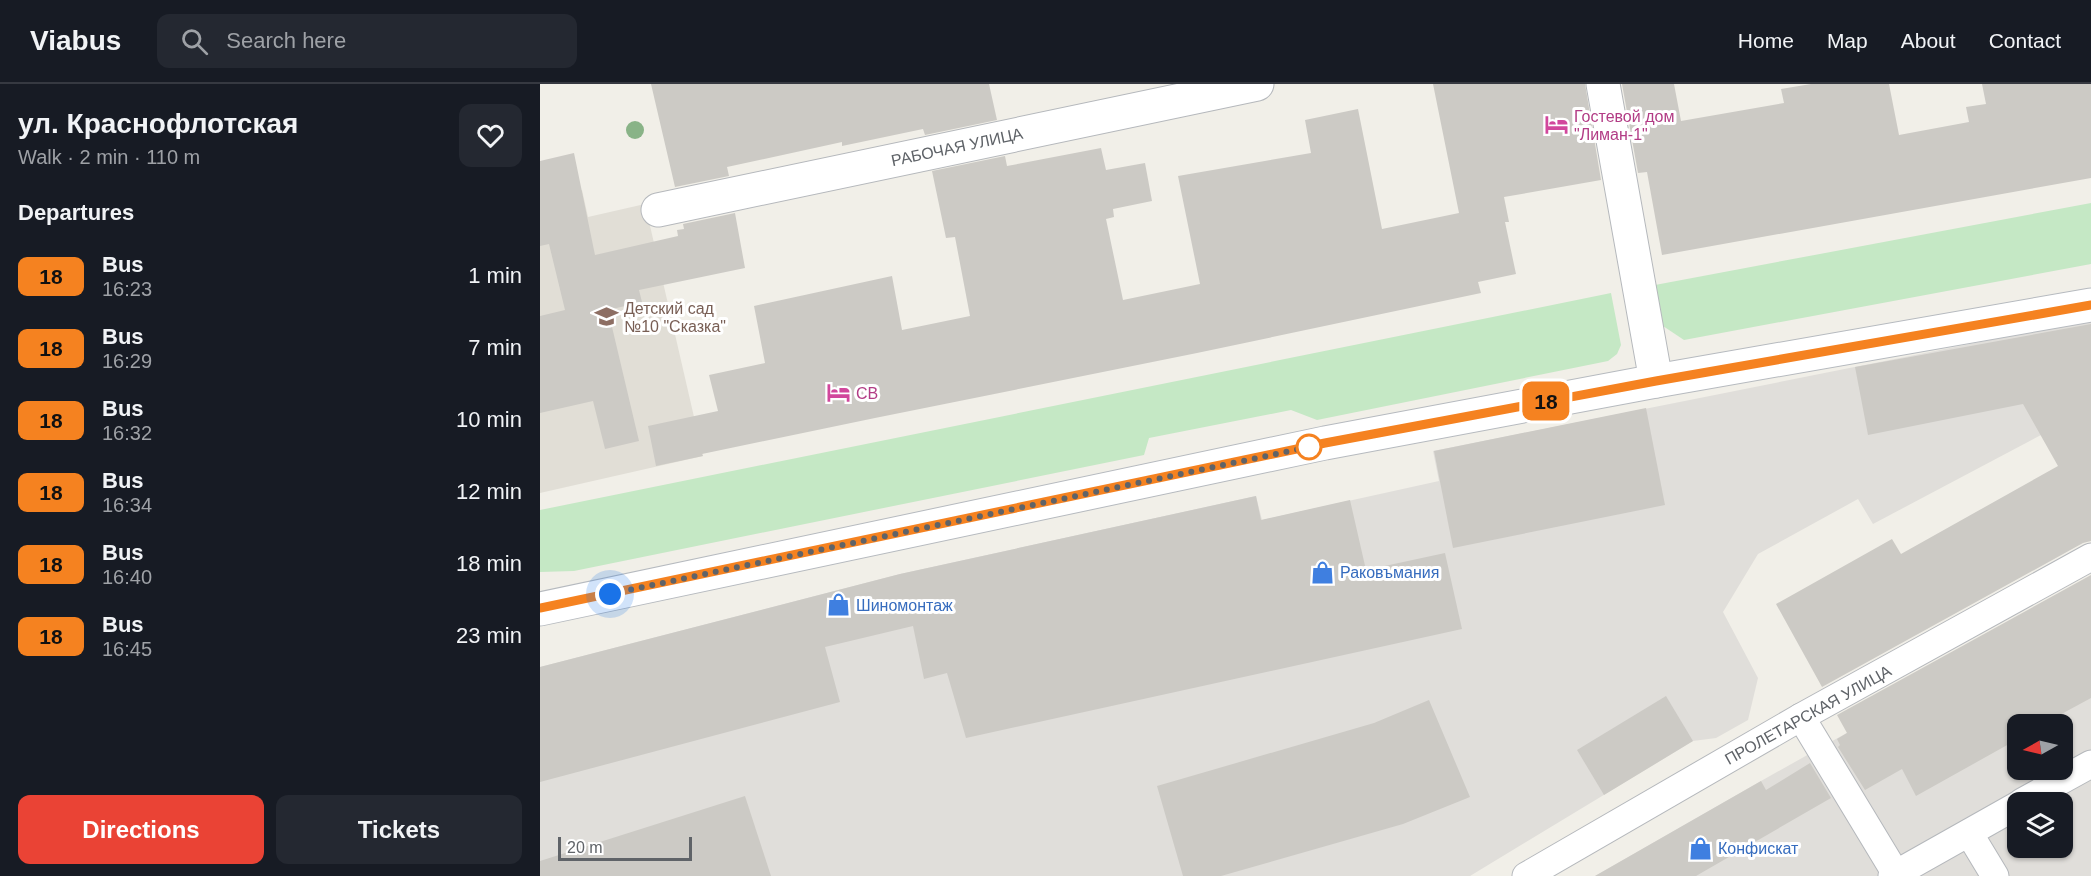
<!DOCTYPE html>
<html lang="en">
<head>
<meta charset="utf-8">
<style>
	:root { --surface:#171b24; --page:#242831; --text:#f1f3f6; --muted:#9ea1a6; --line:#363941; --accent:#ea4335 }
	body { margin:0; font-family:Arial,sans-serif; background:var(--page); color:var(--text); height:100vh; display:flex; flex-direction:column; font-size:22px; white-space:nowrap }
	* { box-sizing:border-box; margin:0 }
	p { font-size:20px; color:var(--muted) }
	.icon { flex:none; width:33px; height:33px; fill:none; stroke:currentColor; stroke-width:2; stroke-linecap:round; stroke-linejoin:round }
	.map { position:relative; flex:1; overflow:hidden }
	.side { display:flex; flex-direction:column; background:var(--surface); width:540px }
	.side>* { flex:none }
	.badge { padding:0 12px; border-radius:9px; font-size:21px; line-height:39px }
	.needle { width:39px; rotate:262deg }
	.buttons { position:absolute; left:1467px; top:630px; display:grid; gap:12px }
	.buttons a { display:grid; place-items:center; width:66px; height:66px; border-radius:12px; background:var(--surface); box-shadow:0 2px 4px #0004; font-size:30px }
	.scale { position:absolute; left:18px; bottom:15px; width:134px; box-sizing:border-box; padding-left:6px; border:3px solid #5f6368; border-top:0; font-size:16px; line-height:21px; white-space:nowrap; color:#5f6368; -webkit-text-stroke:4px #fff; paint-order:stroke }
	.you { position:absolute; width:30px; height:30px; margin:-15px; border:4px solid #fff; border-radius:50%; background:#1a73e8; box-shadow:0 0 0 9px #1a73e833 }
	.map>.badge { position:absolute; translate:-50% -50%; box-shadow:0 0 0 3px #fff }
	h2 { padding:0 18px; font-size:22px; line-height:54px }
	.round { display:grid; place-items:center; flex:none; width:63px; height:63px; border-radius:12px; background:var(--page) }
	.head { display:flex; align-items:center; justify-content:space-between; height:102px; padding:0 18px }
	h1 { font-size:28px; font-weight:700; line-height:45px }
	.cta { display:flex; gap:12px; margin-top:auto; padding:12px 18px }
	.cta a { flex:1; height:69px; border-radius:12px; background:var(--accent); color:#fff; font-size:24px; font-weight:700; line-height:69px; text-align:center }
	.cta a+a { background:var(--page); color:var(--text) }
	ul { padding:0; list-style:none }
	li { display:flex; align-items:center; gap:18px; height:72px; padding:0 18px }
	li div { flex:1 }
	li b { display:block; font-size:22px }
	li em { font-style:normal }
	li .badge { min-width:66px; font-weight:700; text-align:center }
	header { display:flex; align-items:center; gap:36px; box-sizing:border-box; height:84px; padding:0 30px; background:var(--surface); border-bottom:2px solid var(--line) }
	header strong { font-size:28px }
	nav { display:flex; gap:33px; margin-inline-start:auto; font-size:21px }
	.search { width:420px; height:54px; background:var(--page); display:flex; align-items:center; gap:15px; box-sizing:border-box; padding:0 21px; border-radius:12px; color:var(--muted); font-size:22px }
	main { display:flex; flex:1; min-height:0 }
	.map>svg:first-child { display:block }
	.industrial { fill:#e0deda; fill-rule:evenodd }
	.education { fill:#e1ded6 }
	.green { fill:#c5e8c5 }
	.building { fill:#cccac5 }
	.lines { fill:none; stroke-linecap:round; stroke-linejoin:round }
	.lane-casing { stroke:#b5b8bc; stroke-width:29 }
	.street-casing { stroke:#b5b8bc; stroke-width:35 }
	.secondary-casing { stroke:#b6babf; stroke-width:35 }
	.lane { stroke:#fff; stroke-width:27 }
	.street { stroke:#fff; stroke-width:33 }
	.secondary { stroke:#fff; stroke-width:33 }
	.tree { fill:#89b387 }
	.line-casing { stroke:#fff; stroke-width:14 }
	.line { stroke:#f58220; stroke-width:9 }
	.walk { stroke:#5f6368; stroke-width:6; stroke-dasharray:0 10.8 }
	.stop-dot { fill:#fff; stroke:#f58220; stroke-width:3 }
	.labels { text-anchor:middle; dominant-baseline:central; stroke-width:6; stroke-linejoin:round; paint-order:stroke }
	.hotel-label { font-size:16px; fill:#b23c85; stroke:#fff; text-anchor:start }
	.street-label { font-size:16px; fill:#5f6368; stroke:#fff }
	.education-label { font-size:16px; fill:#785e54; stroke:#fff; text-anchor:start }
	.shop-label { font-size:16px; fill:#366cbe; stroke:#fff; text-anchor:start }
</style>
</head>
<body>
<header>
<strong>Viabus</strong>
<div class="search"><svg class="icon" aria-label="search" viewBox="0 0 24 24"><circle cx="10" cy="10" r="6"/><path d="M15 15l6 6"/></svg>Search here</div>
<nav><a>Home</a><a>Map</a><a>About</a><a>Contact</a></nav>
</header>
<main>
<section class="side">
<div class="head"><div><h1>ул. Краснофлотская</h1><p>Walk · 2 min · 110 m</p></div><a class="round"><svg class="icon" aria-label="heart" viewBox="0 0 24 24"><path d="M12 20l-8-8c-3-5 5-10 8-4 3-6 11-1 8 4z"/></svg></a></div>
<h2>Departures</h2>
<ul>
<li><span class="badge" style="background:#f58220;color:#111">18</span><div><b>Bus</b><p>16:23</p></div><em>1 min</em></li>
<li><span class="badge" style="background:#f58220;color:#111">18</span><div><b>Bus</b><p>16:29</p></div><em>7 min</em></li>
<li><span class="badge" style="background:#f58220;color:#111">18</span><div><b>Bus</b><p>16:32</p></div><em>10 min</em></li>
<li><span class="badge" style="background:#f58220;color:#111">18</span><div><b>Bus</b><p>16:34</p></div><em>12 min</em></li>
<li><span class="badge" style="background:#f58220;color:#111">18</span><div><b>Bus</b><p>16:40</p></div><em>18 min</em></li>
<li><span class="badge" style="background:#f58220;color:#111">18</span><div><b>Bus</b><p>16:45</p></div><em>23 min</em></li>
</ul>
<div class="cta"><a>Directions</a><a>Tickets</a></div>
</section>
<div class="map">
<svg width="1551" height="792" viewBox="0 0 1551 792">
	<rect width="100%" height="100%" fill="#f1efe8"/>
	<g class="industrial">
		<polygon points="1551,236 1551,306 1537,332 1333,440 1318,415 1218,470 1183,528 1218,594 1208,636 1176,654 1153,657 930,792 0,792 0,583 360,490 716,412 722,436 899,397 893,367"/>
		<path d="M1551,512V792H1055L1221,697ZM1478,640H1522V686H1478ZM1478,718H1522V764H1478Z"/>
	</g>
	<polygon class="education" points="42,106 48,133 105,120 163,372 0,409 0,115"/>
	<g class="green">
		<polygon points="1551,119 1551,180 1144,256 1123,242 1115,201"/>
		<polygon points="1071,209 1081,261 1077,270 1068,277 777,336 751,326 609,354 604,371 34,487 0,488 0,426"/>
	</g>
	<g class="building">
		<polygon points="111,0 449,0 457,36 385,51 383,45 302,62 302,58 187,83 189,92 135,103"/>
		<polygon points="893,0 1045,0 1061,96 964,113 969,138 965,138 976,190 938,198 941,209 657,269 335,334 162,370 163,372 116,382 108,342 178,327 169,291 225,279 214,222 352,192 362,246 430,232 415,153 406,154 392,87 465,72 467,82 561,64 566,86 605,79 612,117 573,125 574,133 566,135 583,216 660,200 638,92 771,69 765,36 818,25 842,145 919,129"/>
		<polygon points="1082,0 1134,0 1141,37 1244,19 1241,5 1271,0 1349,0 1359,51 1429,38 1426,23 1446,20 1442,0 1551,0 1551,94 1122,171 1107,88 1098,89"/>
		<polygon points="34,69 55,171 138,152 137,146 144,145 143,140 195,129 205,184 99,206 102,218 68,226 99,357 65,365 53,317 0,329 0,232 25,226 9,160 0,162 0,77"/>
		<polygon points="1551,240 1551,457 1543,459 1282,603 1236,520 1352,455 1361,470 1518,382 1483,320 1328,351 1315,283"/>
		<polygon points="1106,324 1125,421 913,464 894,367"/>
		<polygon points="716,412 721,436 810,416 826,486 905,469 922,545 426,654 407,589 384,595 373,542 285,563 300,618 0,698 0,583 360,490"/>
		<polygon points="1551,491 1551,614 1503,640 1478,640 1478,655 1376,712 1362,685 1325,706 1298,663 1300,661 1297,655 1307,649 1297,631"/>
		<polygon points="1126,612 1153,657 1064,711 1037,666"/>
		<polygon points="889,616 930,713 863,740 681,792 643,792 617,702 834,639"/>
		<polygon points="1270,679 1291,714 1156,792 1055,792 1221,697 1226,706"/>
		<polygon points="205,712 231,792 0,792 0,777"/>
	</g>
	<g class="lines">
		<defs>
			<g id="lane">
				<polyline points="1261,633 1356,790"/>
				<polyline points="1482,718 1551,680"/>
				<polyline points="1429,749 1455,792"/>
				<polyline points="986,792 1261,633 1551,473"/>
				<polyline points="1352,792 1478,721"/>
			</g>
			<g id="street">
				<polyline points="1063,0 1116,297"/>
				<polyline points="118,126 717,0"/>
			</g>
			<polyline id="secondary" points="0,525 785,359 1116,297 1551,221"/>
		</defs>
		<use href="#lane" class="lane-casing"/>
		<use href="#street" class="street-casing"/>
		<use href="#secondary" class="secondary-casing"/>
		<use href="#lane" class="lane"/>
		<use href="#street" class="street"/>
		<use href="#secondary" class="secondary"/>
	</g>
	<circle class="tree" cx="95" cy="46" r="9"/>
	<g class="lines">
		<defs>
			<polyline id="line" points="0,524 785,359 1116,297 1551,221"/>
		</defs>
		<use href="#line" class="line-casing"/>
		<use href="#line" class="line"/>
		<polyline class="walk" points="70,510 769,363"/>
	</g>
	<defs>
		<symbol id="hotel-bare" viewBox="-9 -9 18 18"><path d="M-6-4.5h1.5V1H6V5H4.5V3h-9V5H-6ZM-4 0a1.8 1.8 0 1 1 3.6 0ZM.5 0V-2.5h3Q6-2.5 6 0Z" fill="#d1479c" stroke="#fff" stroke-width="2.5" paint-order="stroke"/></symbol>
		<symbol id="school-bare" viewBox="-9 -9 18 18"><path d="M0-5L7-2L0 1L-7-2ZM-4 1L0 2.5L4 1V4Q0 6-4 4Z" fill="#8d6e63" stroke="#fff" stroke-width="2.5" paint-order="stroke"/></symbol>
		<symbol id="shop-bare" viewBox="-9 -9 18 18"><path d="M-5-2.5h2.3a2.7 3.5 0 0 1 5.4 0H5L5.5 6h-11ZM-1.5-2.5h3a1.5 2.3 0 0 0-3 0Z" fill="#3f7fe0" stroke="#fff" stroke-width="2.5" paint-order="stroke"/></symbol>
	</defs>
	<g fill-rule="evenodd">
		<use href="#hotel-bare" x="1000" y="24" width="33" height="33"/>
		<use href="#school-bare" x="50" y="216" width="33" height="33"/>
		<use href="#hotel-bare" x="282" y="292" width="33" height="33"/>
		<use href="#shop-bare" x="766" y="472" width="33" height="33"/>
		<use href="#shop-bare" x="282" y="504" width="33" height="33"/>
		<use href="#shop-bare" x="1144" y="748" width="33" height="33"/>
	</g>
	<circle class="stop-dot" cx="769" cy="363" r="12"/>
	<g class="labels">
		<g class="hotel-label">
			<text x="1034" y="32">Гостевой дом<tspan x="1034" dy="18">"Лиман-1"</tspan></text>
			<text x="316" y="309">СВ</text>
		</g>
		<g class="street-label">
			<text transform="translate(417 63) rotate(-12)">РАБОЧАЯ УЛИЦА</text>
			<text transform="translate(1268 631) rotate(-29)">ПРОЛЕТАРСКАЯ УЛИЦА</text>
		</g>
		<g class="education-label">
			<text x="84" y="224">Детский сад<tspan x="84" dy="18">№10 "Сказка"</tspan></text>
		</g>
		<g class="shop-label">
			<text x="800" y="488">Раковъмания</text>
			<text x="316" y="521">Шиномонтаж</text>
			<text x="1178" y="764">Конфискат</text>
		</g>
	</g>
</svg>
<div class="buttons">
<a><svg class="needle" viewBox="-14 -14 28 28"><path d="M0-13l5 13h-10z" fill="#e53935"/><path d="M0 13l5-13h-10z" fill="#9ea1a6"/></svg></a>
<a><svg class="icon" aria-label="layers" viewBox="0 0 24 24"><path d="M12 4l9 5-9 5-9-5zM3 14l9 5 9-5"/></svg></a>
</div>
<div class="scale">20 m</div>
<div class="you" style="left:70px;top:510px"></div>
<b class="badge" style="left:1006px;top:317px;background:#f58220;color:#111">18</b>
</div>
</main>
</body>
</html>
